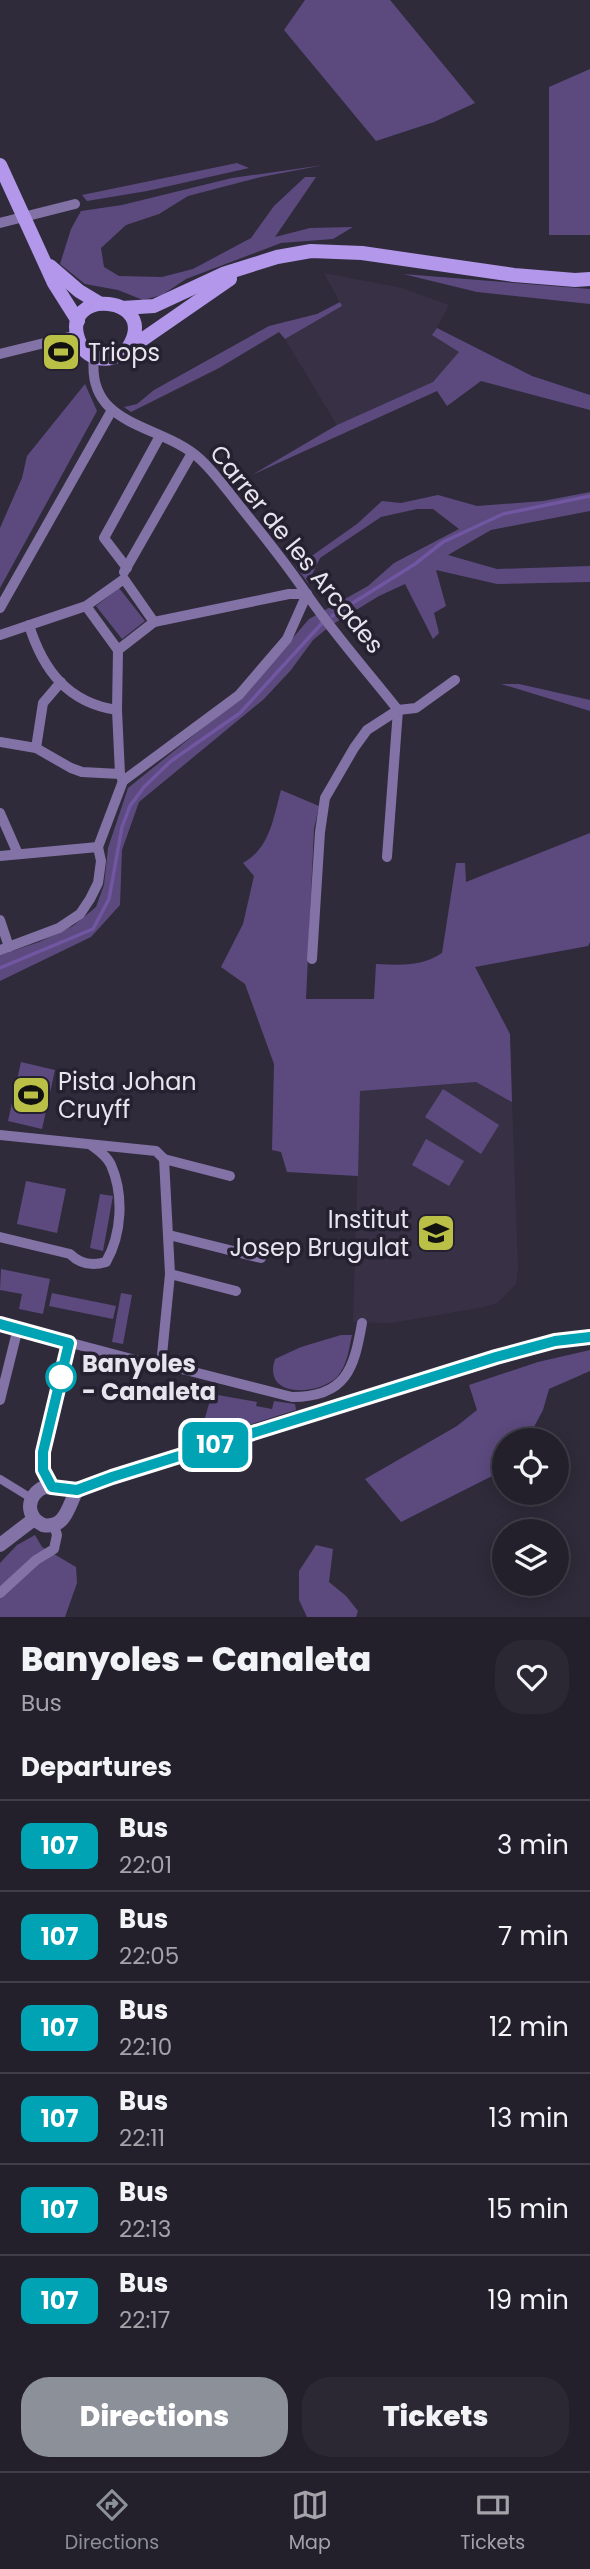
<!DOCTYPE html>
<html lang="en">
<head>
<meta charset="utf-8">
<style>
	:root { --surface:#23202c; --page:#2b2834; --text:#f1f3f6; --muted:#a3a3a9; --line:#403e48; --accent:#8c9099 }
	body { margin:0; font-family:Poppins,sans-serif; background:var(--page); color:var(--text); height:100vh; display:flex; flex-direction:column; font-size:26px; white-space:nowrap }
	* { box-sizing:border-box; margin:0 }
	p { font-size:23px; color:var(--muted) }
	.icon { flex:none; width:38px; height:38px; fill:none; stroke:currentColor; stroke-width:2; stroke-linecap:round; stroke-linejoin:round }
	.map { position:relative; height:1617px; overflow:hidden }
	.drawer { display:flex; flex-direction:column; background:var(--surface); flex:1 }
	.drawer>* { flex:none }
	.badge { padding:0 14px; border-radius:10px; font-size:24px; line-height:46px }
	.controls { position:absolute; left:492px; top:1428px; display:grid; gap:14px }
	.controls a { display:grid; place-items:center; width:77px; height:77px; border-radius:50%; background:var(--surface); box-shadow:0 4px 18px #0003,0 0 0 2px var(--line); font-size:35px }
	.map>.badge { position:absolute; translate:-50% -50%; box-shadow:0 0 0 4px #fff }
	h2 { padding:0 21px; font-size:26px; line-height:63px }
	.round { display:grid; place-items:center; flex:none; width:74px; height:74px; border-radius:28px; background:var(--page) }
	.headline { display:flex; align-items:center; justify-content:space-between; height:119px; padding:0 21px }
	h1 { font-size:33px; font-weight:800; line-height:52px }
	.cta { display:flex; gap:14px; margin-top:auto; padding:14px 21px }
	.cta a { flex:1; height:80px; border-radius:28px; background:var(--accent); color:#fff; font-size:28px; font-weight:800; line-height:80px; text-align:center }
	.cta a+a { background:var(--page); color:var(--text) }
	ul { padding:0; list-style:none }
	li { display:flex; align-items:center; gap:21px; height:91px; padding:0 21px; border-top:2px solid var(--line) }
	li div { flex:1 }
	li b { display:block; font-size:26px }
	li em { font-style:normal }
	li .badge { min-width:77px; font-weight:700; text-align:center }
	.menu { display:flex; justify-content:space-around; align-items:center; height:98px; border-top:2px solid var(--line); background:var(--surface); font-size:19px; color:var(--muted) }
	.menu a { display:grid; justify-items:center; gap:4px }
	.menu .selected { color:var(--accent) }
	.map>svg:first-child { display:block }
	.built { fill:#383146 }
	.green { fill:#5c4a7f }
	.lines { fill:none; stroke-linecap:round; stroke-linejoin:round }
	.stream { stroke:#7156a2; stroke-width:3.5 }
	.pedestrian { stroke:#8272a6; stroke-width:8 }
	.minor { stroke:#8272a6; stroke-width:10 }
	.tertiary { stroke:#8272a6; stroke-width:14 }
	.secondary { stroke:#b297eb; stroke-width:14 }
	.line-casing { stroke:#fff; stroke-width:16 }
	.line { stroke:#00a3b4; stroke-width:10 }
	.stop-dot { fill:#fff; stroke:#00a3b4; stroke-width:3.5 }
	.labels { text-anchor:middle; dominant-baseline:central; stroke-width:7; stroke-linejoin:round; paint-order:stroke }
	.poi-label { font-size:24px; fill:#e7e4ee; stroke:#252130; text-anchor:start }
	.street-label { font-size:24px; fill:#e7e4ee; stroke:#252130 }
	.stop-label { font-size:24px; font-weight:bold; fill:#e7e4ee; stroke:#252130; text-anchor:start }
</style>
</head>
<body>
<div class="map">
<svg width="590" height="1617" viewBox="0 0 590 1617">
	<rect width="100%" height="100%" fill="#2f2b3a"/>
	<g class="built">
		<polygon points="324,273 402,288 449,305 433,335 460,352 433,382 337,425 285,339 342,306"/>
		<polygon points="476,1082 512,1102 518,1269 516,1284 497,1303 484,1307 391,1323 353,1322 360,1091"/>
	</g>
	<g class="green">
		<polygon points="305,0 390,0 475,103 434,122 376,141 284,30"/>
		<polygon points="590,69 590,235 549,235 549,87"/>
		<polygon points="237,163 249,168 147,191 87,201 82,195"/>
		<polygon points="324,165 261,177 188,196 159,214 126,225 101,248 104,267 119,276 162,277 193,269 251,238 274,206 305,177 316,177 275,237 310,228 353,227 333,239 281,243 186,279 162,295 143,300 118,290 85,284 60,264 71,229 81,211 122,205 232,178"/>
		<polygon points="403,274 590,289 590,304 477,292"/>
		<polygon points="340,302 342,306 285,339 279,332 219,368 131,412 124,407 137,404 154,390 269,326 317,314"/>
		<polygon points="437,328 532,376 590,395 590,410 481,381 447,406 437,391 252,475 337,425 433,382 459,352 432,335"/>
		<polygon points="85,384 97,411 0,588 0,528 22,478 27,456"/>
		<polygon points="590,492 590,511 491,530 448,555 497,569 590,566 590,582 497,584 436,570 446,606 434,613 439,633 433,639 405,584 379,596 330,626 313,640 291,670 264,699 139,802 122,850 120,905 91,937 0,981 0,955 39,942 73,926 96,907 104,885 108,848 128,788 246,693 309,619 368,586 394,563 459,529 433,509 417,509 381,517 320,558 308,583 296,567 357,524 382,501 401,503 438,495 477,506 543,501"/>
		<polygon points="119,588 145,621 122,639 96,606"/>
		<polygon points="501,684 519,684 590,700 590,711"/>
		<path d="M281,790L319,806L314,829L306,999H374L376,964C400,965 421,967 442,953L456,863H465L466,882L590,833V942L588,946L475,967L510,1034L512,1102L476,1082L360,1091L358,1176L287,1172L281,1152L272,1150L274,1064L245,984L221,967L243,924L254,876L243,863C270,848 273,819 281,790Z"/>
		<polygon points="21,1062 55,1070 42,1129 8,1121"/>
		<polygon points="443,1089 499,1125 481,1154 425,1117"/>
		<polygon points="426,1139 464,1161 449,1186 412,1165"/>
		<polygon points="26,1181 66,1189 57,1233 17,1224"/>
		<polygon points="100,1194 113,1196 103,1251 90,1248"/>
		<polygon points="1,1269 50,1279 43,1314 19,1309 22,1294 0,1290"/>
		<polygon points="52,1293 116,1306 113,1319 49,1306"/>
		<polygon points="121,1293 132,1295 123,1344 112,1342"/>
		<path d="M341,1335H352C349,1349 347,1366 337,1377C317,1396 262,1398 275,1359L301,1347Z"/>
		<polygon points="590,1350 590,1371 549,1389 543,1410 527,1440 504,1440 504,1470 401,1522 365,1479 457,1426 477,1410 469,1385 538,1362"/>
		<polygon points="212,1394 257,1402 256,1406 272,1409 274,1401 295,1404 296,1410 198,1441"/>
		<polygon points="35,1535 42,1547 76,1567 77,1583 65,1617 0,1617 0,1563 17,1545"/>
		<polygon points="316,1545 333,1549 329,1582 346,1596 358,1611 356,1617 307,1617 299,1600 299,1571"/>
	</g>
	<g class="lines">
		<g class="stream">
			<polyline points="332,616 415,564 443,542 503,514 590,496"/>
			<polyline points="0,968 93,929 109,899 122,827 130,806 144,787 171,761 240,713 324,621"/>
		</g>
		<polyline class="pedestrian" points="0,1479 31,1498"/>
		<g class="minor">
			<polyline points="0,223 75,204"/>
			<polyline points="0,354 77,335"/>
			<path d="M94,357C86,428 161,423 200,459C213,471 224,486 235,500C259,530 284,560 306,593C334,634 368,672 398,710"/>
			<polyline points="127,568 104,538 160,436"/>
			<polyline points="124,572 192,453"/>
			<polyline points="0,608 112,410"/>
			<polyline points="154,622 289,594 307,594"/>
			<path d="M29,625C43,670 68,703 117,710"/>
			<polyline points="0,635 86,606 124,579 154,622 118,650 86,606"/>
			<polyline points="118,650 117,710 120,774 123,781"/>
			<polyline points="0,742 36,748 71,768 82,772 120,774"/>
			<polyline points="36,748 43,703 61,682"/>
			<polyline points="0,813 18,854"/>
			<polyline points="0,856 98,847"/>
			<polyline points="387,857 398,710"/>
			<polyline points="0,920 9,947"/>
			<polyline points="0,950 59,928 80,914 90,899 98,883 101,861 98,847 123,781 239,695 287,639 307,594"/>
			<polyline points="312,959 320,832 325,798 354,748 367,730 398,710 416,708 455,680"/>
			<polyline points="0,1135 156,1151 164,1159"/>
			<polyline points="164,1159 230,1176"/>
			<polyline points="169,1235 261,1258"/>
			<path d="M0,1237L70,1254C80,1264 93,1266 106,1262C122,1234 124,1195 111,1165C107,1156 98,1150 91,1145"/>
			<polyline points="170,1274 236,1291"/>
			<path d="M0,1324L143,1362L174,1367L292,1397C346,1397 354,1369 362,1323"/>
			<polyline points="161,1365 170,1274 164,1159"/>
			<polyline points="0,1400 18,1328"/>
			<polyline points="52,1487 43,1470 43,1452 69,1343"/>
			<polyline points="0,1593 36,1560 54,1549 57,1535 54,1525"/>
		</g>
		<g class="tertiary">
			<path d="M77,1490C68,1506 66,1529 43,1525C25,1516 26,1496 44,1487L77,1490L112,1477L496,1357L555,1341L590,1337"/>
			<polyline points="0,1545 34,1519"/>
		</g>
		<g class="secondary">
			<polyline points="0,165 54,283 78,321"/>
			<polyline points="50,266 79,291 99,303"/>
			<polyline points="122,308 154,306 223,274 277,257 311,251 362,253 514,275 575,280 590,279"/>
			<path d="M128,348C162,295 58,286 79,341C86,360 108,363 123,353L230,279"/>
		</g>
	</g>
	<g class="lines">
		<defs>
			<polyline id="line" points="0,1324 69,1343 43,1452 43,1470 52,1487 77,1490 112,1477 496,1357 555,1341 590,1337"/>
		</defs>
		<use href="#line" class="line-casing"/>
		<use href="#line" class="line"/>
	</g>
	<defs>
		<symbol id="stadium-square" viewBox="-11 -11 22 22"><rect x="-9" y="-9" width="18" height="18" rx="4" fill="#bac045" stroke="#252130"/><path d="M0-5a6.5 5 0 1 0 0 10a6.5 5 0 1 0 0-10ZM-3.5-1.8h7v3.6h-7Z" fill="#111"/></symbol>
		<symbol id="school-square" viewBox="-11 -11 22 22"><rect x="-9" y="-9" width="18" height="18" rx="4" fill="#bac045" stroke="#252130"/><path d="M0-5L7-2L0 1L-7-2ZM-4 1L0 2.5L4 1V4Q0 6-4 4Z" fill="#111"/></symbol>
	</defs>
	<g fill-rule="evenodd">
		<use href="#stadium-square" x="39" y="330" width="44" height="44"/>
		<use href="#stadium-square" x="9" y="1073" width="44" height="44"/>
		<use href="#school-square" x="414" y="1211" width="44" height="44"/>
	</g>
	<circle class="stop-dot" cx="61" cy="1377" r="14"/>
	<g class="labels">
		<g class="poi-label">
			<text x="88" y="352">Triops</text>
			<text x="58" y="1081">Pista Johan<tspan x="58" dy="28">Cruyff</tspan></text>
			<text x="409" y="1219" text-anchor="end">Institut<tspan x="409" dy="28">Josep Brugulat</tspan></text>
		</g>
		<g class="street-label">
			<text transform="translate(297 549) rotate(51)">Carrer de les Arcades</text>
		</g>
		<g class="stop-label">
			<text x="82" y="1363">Banyoles<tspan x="82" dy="28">- Canaleta</tspan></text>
		</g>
	</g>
</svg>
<div class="controls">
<a><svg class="icon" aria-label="locate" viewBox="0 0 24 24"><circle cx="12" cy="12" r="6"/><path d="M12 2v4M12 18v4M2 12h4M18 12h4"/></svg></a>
<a><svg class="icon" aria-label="layers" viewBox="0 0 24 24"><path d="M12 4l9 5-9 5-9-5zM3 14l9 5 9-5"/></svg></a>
</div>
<b class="badge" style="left:215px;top:1445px;background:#00a3b4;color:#fff">107</b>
</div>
<section class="drawer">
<div class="headline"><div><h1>Banyoles - Canaleta</h1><p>Bus</p></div><a class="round"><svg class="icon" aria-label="heart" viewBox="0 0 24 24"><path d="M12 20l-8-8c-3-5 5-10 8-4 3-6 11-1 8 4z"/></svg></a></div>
<h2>Departures</h2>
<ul>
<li><span class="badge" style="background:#00a3b4;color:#fff">107</span><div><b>Bus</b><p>22:01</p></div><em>3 min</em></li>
<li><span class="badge" style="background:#00a3b4;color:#fff">107</span><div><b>Bus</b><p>22:05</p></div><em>7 min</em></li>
<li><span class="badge" style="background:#00a3b4;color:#fff">107</span><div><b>Bus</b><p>22:10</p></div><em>12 min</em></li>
<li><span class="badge" style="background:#00a3b4;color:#fff">107</span><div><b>Bus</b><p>22:11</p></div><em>13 min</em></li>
<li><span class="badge" style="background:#00a3b4;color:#fff">107</span><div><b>Bus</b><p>22:13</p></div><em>15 min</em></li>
<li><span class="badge" style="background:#00a3b4;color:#fff">107</span><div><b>Bus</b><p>22:17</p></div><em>19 min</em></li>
</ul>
<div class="cta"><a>Directions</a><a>Tickets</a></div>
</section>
<nav class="menu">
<a class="selected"><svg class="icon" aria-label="directions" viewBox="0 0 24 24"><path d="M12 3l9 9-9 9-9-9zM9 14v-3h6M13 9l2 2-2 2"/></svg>Directions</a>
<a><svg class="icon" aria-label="map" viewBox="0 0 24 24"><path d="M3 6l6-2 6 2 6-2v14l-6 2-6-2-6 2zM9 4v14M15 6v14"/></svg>Map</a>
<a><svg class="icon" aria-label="tickets" viewBox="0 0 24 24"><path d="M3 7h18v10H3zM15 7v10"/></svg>Tickets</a>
</nav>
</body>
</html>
